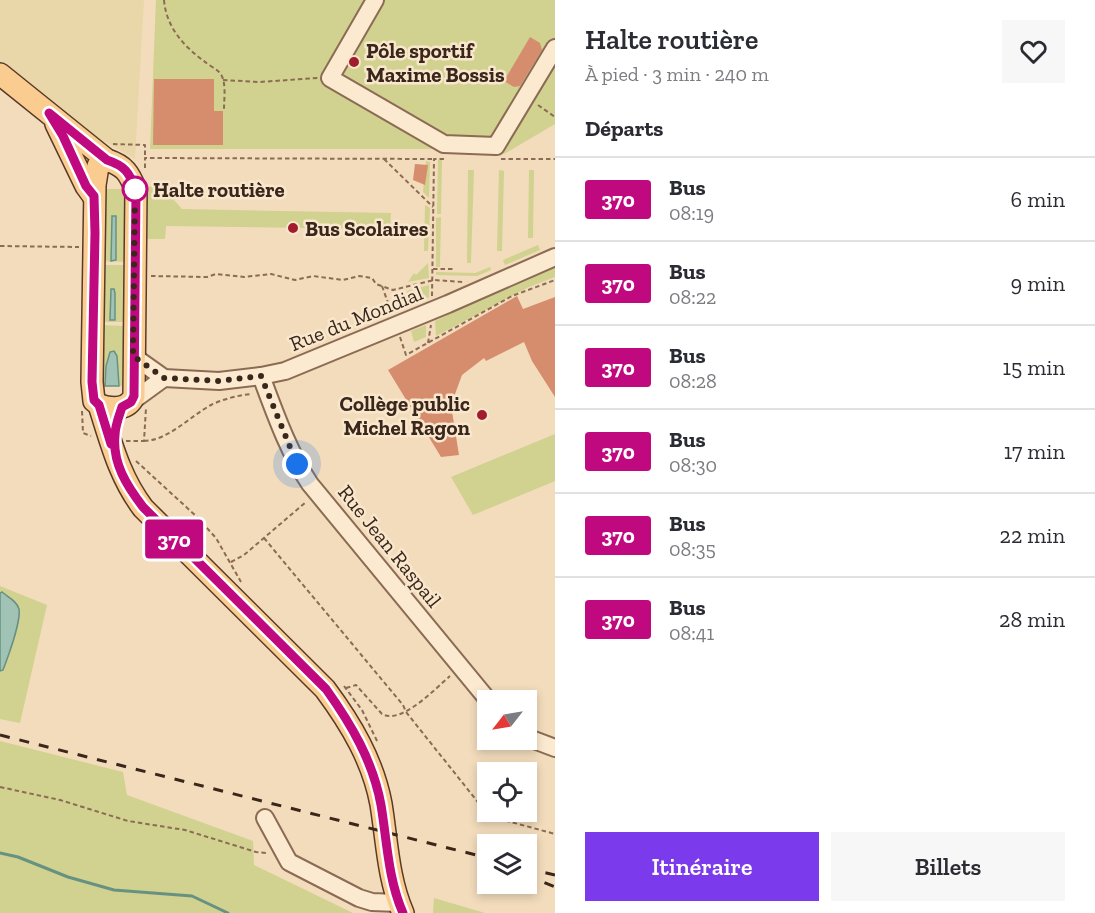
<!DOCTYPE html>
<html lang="fr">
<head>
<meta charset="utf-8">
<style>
	:root { --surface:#fff; --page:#f7f7f7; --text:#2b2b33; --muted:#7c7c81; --line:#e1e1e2; --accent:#7c3aed }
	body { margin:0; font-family:"Zilla Slab",serif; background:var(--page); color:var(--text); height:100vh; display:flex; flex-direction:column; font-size:22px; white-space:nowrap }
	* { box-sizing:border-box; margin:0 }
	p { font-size:20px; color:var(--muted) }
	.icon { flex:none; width:33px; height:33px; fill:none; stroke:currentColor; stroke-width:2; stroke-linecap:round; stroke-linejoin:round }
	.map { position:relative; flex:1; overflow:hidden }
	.sheet { display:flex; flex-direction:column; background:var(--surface); width:540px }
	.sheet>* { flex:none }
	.badge { padding:0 12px; border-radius:4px; font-size:21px; line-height:39px }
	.needle { width:39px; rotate:239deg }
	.tools { position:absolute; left:477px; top:690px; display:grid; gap:12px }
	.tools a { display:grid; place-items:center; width:60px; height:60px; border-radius:0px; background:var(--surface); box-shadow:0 3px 9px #0003; font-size:30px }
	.you { position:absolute; width:30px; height:30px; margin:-15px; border:4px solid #fff; border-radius:50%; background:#1a73e8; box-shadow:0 0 0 9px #1a73e833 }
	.map>.badge { position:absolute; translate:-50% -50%; box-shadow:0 0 0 3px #fff }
	h2 { padding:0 30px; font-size:22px; line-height:54px }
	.round { display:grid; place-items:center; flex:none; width:63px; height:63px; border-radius:0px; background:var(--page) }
	.head { display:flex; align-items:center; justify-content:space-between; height:102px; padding:0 30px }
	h1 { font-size:28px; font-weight:600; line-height:45px }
	.cta { display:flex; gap:12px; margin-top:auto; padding:12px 30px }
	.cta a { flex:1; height:69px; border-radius:0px; background:var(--accent); color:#fff; font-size:24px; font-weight:600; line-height:69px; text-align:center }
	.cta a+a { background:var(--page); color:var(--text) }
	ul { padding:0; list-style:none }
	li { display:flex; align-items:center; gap:18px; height:84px; padding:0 30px; border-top:2px solid var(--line) }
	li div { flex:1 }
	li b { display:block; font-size:22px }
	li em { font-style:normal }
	li .badge { min-width:66px; font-weight:700; text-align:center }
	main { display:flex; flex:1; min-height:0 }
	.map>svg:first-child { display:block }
	.farmland { fill:#e9d7a9 }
	.green { fill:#d1d190 }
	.water { fill:#a1c3b5; stroke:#679282; stroke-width:1.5 }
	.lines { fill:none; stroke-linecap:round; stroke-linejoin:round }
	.stream { stroke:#679282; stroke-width:3 }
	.building { fill:#d58d6e }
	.minor-casing { stroke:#8c6b54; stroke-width:20 }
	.major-casing { stroke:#593a29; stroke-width:24 }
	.path { stroke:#8c6b54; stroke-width:2; stroke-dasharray:4.5 3; stroke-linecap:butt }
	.minor { stroke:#fcead0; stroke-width:16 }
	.major { stroke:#fbcc8f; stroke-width:21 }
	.rail { stroke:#3a261a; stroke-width:3; stroke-dasharray:10 10; stroke-linecap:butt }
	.line-casing { stroke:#fff; stroke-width:14 }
	.line { stroke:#c0087f; stroke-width:9 }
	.walk { stroke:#3a261a; stroke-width:6; stroke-dasharray:0 10.8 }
	.poi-dot { fill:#a11d2e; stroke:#f9e7cd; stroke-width:2 }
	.stop-dot { fill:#fff; stroke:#c0087f; stroke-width:3 }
	.labels { text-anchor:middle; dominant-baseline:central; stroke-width:5; stroke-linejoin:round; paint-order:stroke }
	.poi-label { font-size:21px; font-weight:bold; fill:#3a261a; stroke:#f9e7cd; text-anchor:start }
	.stop-label { font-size:21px; font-weight:bold; fill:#3a261a; stroke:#f9e7cd; text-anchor:start }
	.street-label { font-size:21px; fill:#3a261a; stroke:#f9e7cd }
</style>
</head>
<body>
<main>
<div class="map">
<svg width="555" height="913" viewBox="0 0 555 913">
	<rect width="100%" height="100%" fill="#f2dcbc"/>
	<polygon class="farmland" points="0,0 144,0 135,159 0,82"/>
	<g class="green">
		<polygon points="156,0 555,0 555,124 504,154 441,149 150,149"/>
		<polygon points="438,160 442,160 441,214 437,214"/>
		<polygon points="426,161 430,162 429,198 423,192"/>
		<polygon points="468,170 474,170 471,263 467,263"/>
		<polygon points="499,170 504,171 502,251 497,251"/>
		<polygon points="529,170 534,170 533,238 528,238"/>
		<path d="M139,186C164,186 166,191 182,209L391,213L390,229L166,226L165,239H139Z"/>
		<polygon points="101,189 129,189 128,262 101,261"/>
		<polygon points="425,205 430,208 428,251 424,251"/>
		<polygon points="441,217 440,267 436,267 436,218"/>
		<polygon points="538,245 540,250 505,265 503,260"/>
		<polygon points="428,263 429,278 408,282 414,273 416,275"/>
		<polygon points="555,264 555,277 529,287 436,336 435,321 446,316 449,309"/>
		<polygon points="101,265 128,265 126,322 100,322"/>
		<polygon points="490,267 491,270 477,276 436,275 436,272 475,273"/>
		<polygon points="429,285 429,297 402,309 397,301 408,295 407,291"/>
		<polygon points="100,325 126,326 126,386 119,386 117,358 106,366 105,386 99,386"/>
		<polygon points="426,325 426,337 414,342 411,331"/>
		<polygon points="555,434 555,481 473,515 451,477"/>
		<polygon points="0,586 47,605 20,723 0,719"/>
		<polygon points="0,741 123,772 127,795 253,841 254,865 353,913 0,913"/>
		<polygon points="434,898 485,913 433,913"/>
	</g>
	<g class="water">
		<polygon points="112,216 116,216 116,260 111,261"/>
		<polygon points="111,289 114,289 115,293 115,320 110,320"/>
		<polygon points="114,351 117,356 119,386 105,386 106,366 110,352"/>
		<path d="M2,592C8,597 17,601 19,609C21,621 8,657 3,670L0,671V593Z"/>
	</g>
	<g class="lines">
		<polyline class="stream" points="0,853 18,857 68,877 114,890 192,896 228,913"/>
	</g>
	<g class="building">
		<polygon points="530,37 540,43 542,50 520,86 514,87 504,81"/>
		<polygon points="154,79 214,79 214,111 223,111 223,145 153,145"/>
		<polygon points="415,164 428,165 425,185 413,180"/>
		<polygon points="517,296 523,309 555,297 555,397 532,361 524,342 486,361 484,358 462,375 451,405 459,455 441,457 388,370"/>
	</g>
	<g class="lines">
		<defs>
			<g id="minor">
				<polyline points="375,0 330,78 444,144 496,146 555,48"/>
				<polyline points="133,356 164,378 219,381 261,376 285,371 448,304 555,257"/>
				<path d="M261,376C275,413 288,451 310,484L488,700"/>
				<polyline points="131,402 164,378"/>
				<polyline points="526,737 555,748"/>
				<polyline points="265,818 289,862 359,898 372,902 398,903"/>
			</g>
			<g id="major">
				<path d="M0,74L107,160C125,166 129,173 136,190L134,396C128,411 112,409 99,405"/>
				<polyline points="56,124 86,186 94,197"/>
				<path d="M107,160L98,166L95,185L92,382L94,401L99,405C111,442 119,476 143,508L325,689C351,724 373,761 381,804C387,841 388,879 403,913"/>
			</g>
		</defs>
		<use href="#minor" class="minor-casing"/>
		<use href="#major" class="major-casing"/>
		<g class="path">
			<path d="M164,0C166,26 183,46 204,61C208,65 215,68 219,72C227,80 224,98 224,109"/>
			<polyline points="223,80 259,82 318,78"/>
			<polyline points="538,105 555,117"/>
			<polyline points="113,144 145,145 145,158"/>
			<polyline points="384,159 433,207"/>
			<polyline points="501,159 555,159"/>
			<polyline points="145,168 145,158 434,159"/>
			<polyline points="0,246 79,247"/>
			<polyline points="433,269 454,269"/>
			<polyline points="151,276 207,277 216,274 244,277 271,274 295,280 313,276 343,280 359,276 372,278 376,284 393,290 434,280 463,282"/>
			<polyline points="382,286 391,311"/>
			<polyline points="432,296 434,159 447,159"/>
			<polyline points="400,337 406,355 512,296 555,280"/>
			<polyline points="428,343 431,325"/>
			<polyline points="82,411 83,433 91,436"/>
			<polyline points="126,441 144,441 146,408"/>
			<path d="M144,441C169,440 189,417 211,405C223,399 239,395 252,394"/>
			<polyline points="136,461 196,516 216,538 241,582"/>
			<polyline points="264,538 403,705 406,712 489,816 555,834"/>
			<polyline points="231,562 244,555 306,502"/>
			<polyline points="344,686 362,710 378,743"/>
			<path d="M346,688L356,685L382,714C401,725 435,689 450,676"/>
			<polyline points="0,787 60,800 128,821 185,830 256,852 267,853"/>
		</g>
		<use href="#minor" class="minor"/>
		<use href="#major" class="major"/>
		<g class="rail">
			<polyline points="0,735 488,858"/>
			<polyline points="526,868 555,875"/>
			<polyline points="526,875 555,887"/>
		</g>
	</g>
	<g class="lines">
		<defs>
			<path id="line" d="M111,444L99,405L94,400L92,382L95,233L94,196L86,186L63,136L49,113L107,160C125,166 129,172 136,190L134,396L131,402L122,407C119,416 115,426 115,435C112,463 127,486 143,507L326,689C351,724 373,761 381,805C387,841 388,879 403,913"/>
		</defs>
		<use href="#line" class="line-casing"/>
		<use href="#line" class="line"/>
		<polyline class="walk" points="135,189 133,356 164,378 219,381 261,376 297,464"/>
	</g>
	<g class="poi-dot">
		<circle cx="354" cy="62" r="6"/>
		<circle cx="293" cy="228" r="6"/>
		<circle cx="482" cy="415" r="6"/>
	</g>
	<circle class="stop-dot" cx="135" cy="189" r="12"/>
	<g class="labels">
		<g class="poi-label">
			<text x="366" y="50">Pôle sportif<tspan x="366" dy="24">Maxime Bossis</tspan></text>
			<text x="305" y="228">Bus Scolaires</text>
			<text x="470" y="403" text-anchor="end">Collège public<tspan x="470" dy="24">Michel Ragon</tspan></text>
		</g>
		<g class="stop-label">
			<text x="153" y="189">Halte routière</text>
		</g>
		<g class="street-label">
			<text transform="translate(356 318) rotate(-22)">Rue du Mondial</text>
			<text transform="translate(390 546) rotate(51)">Rue Jean Raspail</text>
		</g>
	</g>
</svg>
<div class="tools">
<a><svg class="needle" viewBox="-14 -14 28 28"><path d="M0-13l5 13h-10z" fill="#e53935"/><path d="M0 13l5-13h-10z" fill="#7c7c81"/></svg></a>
<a><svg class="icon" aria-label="locate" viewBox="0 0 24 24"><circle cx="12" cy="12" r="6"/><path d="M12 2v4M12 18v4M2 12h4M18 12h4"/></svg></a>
<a><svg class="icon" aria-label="layers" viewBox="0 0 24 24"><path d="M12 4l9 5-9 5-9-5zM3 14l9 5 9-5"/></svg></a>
</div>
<div class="you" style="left:297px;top:464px"></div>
<b class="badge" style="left:174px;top:539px;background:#c0087f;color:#fff">370</b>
</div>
<section class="sheet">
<div class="head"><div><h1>Halte routière</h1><p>À pied · 3 min · 240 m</p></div><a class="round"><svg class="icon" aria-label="heart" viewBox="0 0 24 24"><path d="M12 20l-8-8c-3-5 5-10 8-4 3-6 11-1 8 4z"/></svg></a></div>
<h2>Départs</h2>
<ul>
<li><span class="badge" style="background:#c0087f;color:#fff">370</span><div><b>Bus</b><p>08:19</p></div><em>6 min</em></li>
<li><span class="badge" style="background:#c0087f;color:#fff">370</span><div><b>Bus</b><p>08:22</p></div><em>9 min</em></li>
<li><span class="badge" style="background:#c0087f;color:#fff">370</span><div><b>Bus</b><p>08:28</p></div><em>15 min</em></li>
<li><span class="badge" style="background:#c0087f;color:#fff">370</span><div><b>Bus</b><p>08:30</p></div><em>17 min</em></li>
<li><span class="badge" style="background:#c0087f;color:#fff">370</span><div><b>Bus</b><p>08:35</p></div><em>22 min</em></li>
<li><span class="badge" style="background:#c0087f;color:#fff">370</span><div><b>Bus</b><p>08:41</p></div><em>28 min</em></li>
</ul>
<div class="cta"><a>Itinéraire</a><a>Billets</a></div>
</section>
</main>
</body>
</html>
